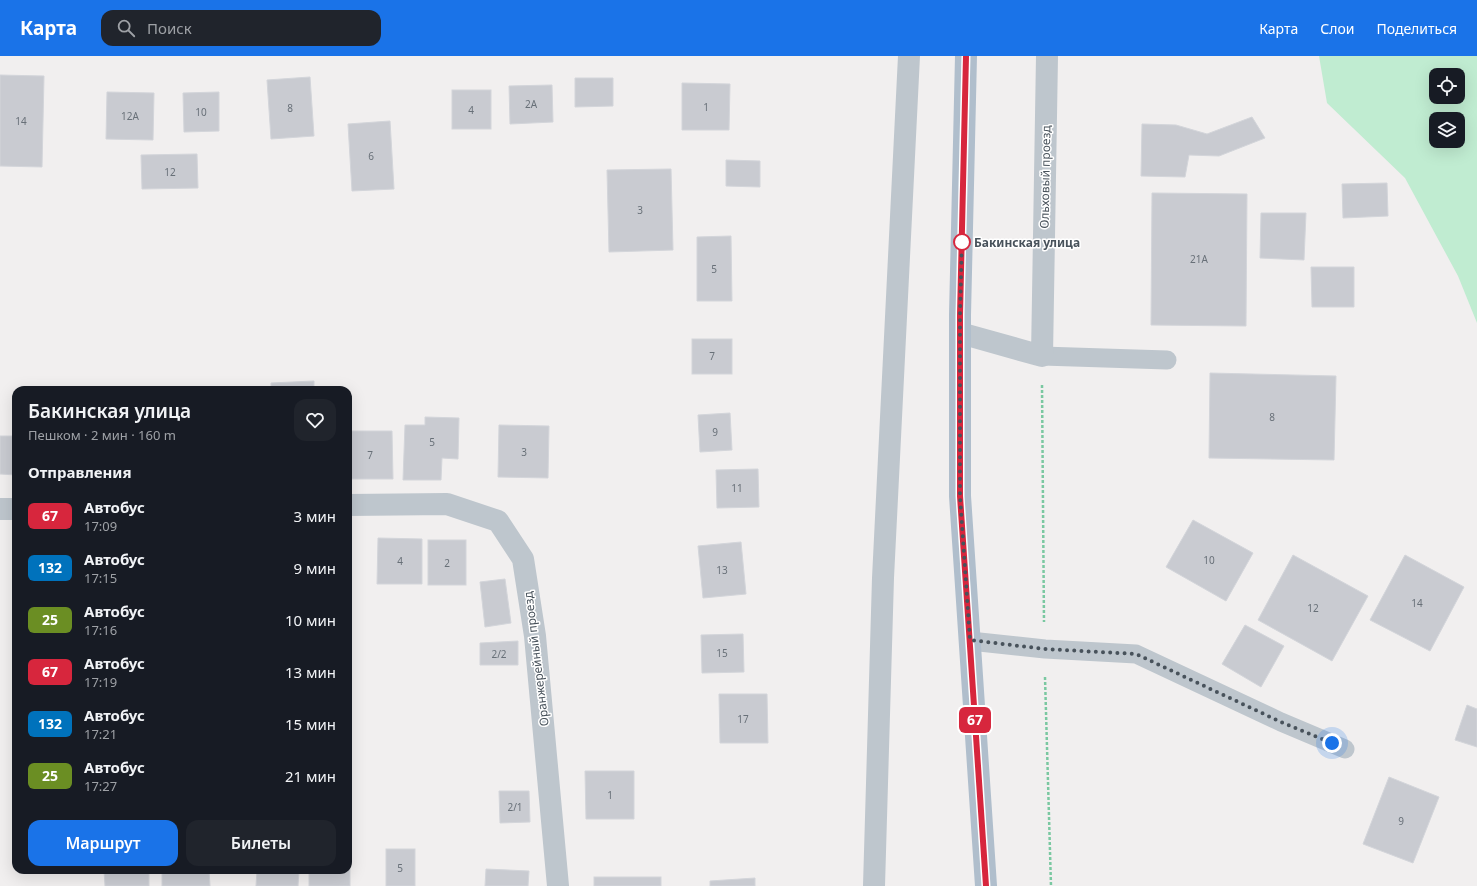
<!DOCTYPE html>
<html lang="ru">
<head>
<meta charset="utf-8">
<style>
	:root { --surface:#171b24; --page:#20242c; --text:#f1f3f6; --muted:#9ea1a6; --accent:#1a73e8 }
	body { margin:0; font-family:"Noto Sans",sans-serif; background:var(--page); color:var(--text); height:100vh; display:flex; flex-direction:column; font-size:15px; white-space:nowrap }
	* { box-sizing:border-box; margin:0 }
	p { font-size:13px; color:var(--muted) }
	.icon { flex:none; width:22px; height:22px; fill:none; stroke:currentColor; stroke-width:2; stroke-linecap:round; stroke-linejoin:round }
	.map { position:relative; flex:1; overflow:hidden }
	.drawer { position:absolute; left:12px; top:330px; width:340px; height:488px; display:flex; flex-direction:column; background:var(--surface); border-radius:12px; box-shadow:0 4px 16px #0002 }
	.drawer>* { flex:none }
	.badge { padding:0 8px; border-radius:6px; font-size:14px; line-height:26px }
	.tools { position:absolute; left:1429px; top:12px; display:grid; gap:8px }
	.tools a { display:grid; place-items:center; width:36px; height:36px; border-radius:8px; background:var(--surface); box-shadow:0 4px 16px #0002; font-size:20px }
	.you { position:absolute; width:20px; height:20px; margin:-10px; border:3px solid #fff; border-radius:50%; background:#1a73e8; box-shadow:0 0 0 6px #1a73e833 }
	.map>.badge { position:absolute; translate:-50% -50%; box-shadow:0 0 0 2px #fff }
	h2 { padding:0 16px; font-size:15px; line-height:36px }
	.round { display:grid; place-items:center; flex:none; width:42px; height:42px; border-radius:12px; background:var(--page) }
	.summary { display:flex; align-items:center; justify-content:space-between; height:68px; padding:0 16px }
	h1 { font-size:19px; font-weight:600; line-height:30px }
	.button { display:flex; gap:8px; margin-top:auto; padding:8px 16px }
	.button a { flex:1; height:46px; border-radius:12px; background:var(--accent); color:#fff; font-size:16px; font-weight:600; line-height:46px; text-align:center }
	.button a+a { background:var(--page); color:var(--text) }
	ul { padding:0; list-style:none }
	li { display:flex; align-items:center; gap:12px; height:52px; padding:0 16px }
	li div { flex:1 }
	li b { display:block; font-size:15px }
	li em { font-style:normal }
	li .badge { min-width:44px; font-weight:700; text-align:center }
	header { display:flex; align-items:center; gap:24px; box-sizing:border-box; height:56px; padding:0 20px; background:var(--accent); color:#fff }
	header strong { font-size:19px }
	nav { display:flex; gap:22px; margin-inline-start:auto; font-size:14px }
	.search { width:280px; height:36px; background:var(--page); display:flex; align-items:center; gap:10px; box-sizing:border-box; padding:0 14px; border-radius:12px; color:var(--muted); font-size:15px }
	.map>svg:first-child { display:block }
	.green { fill:#c0ecd1; fill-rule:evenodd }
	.building { fill:#c9cbd1; stroke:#d3d5da }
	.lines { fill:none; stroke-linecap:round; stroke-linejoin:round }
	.path { stroke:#7ac8a1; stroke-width:2.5; stroke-dasharray:3 2; stroke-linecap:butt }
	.service { stroke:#bec6cd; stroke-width:19 }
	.minor { stroke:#bec6cd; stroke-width:22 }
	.primary { stroke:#b0becc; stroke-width:22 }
	.line-casing { stroke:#fff; stroke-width:9 }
	.line { stroke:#d7263d; stroke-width:6 }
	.walk { stroke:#48525b; stroke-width:4; stroke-dasharray:0 7.2 }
	.stop-dot { fill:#fff; stroke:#d7263d; stroke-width:2 }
	.labels { text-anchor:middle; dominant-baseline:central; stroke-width:3; stroke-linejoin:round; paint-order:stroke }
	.number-label { font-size:10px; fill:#687078 }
	.street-label { font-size:12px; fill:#48525b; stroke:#fff }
	.stop-label { font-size:12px; font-weight:bold; fill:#48525b; stroke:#fff; text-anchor:start }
</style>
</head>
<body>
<header>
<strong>Карта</strong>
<div class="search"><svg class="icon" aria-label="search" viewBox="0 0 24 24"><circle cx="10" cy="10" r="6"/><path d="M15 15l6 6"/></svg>Поиск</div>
<nav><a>Карта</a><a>Слои</a><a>Поделиться</a></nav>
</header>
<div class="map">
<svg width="1477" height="830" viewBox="0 0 1477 830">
	<rect width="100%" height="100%" fill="#f1efef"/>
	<path class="green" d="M1319,0H1477V267L1458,220L1405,122L1327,47ZM1436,19H1458V41H1436ZM1436,63H1458V85H1436Z"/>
	<g class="building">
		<polygon points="0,19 44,20 42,111 0,110"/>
		<polygon points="310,21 314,80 271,83 267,24"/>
		<polygon points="575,22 613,22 613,50 575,51"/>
		<polygon points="682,27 730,28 729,74 682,74"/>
		<polygon points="552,29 553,66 510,68 509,30"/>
		<rect x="452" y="34" width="39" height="39"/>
		<polygon points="107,36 154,37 153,84 106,83"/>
		<polygon points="219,36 219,75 184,76 183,37"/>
		<polygon points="1252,61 1265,82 1219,100 1189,99 1185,121 1141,120 1142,68 1176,69 1207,78"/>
		<polygon points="390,65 394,133 352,135 348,68"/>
		<polygon points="197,98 198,132 142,133 141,99"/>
		<polygon points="726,104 760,105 760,131 726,130"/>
		<polygon points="671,113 673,194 609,196 607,114"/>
		<polygon points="1387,127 1388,160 1343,162 1342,128"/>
		<polygon points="1152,137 1247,138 1246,270 1151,269"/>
		<polygon points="1261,157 1306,157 1304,204 1260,202"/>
		<polygon points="731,180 732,245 697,245 697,181"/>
		<polygon points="1311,211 1354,211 1354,251 1312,251"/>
		<rect x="692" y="283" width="40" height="35"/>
		<polygon points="1210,317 1336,320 1334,404 1209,402"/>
		<polygon points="314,325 314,334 271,334 271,327"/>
		<polygon points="730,357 732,394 700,396 698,359"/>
		<polygon points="425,361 459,362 458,403 442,402 441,424 403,424 405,369 425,369"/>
		<polygon points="499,369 549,370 548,422 498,421"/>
		<polygon points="348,375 392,375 393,423 348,423"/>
		<polygon points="0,380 16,380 16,419 0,418"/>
		<polygon points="758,413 759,451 717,452 716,414"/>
		<polygon points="1193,464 1253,497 1226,545 1166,511"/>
		<polygon points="378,482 422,483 422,528 377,528"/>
		<rect x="428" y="484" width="38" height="45"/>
		<polygon points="741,486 746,538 703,542 698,490"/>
		<polygon points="1293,499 1368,540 1332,605 1258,564"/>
		<polygon points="1405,499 1464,531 1430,595 1370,564"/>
		<polygon points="505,523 511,567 485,571 480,526"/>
		<polygon points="1245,569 1284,590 1261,631 1222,608"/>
		<polygon points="743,578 744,616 702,617 701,579"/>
		<polygon points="518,585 518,609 480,609 480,587"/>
		<polygon points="719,638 767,638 768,687 720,687"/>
		<polygon points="1467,649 1477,653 1477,691 1455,684"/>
		<polygon points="585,715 634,715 634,763 586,763"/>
		<polygon points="1389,721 1439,741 1413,807 1363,788"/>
		<polygon points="499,735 529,735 530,766 500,767"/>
		<rect x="386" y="793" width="29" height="37"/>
		<polygon points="348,809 350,809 350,830 309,830 309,814 348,814"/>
		<polygon points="486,813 529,815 528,830 485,830"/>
		<polygon points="104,814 149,814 149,830 105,830"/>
		<polygon points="162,814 209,814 210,830 162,830"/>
		<polygon points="257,814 299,814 298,830 256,830"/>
		<rect x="594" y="821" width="67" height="9"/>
		<polygon points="755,822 755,830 710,830 710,825"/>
	</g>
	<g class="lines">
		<g class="path">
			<polyline points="1042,329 1044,566"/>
			<polyline points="1045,621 1051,830"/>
		</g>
		<g class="service">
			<polyline points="1042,300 1167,304"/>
			<polyline points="970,585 1045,593 1136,598 1281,666 1345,693"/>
		</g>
		<g class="minor">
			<polyline points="960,277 1042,300 1047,0"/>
			<polyline points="348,449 447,448 498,465 523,503 535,580 558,830"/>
			<polyline points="0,453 16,453"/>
			<polyline points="874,830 883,522 909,0"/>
		</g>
		<polyline class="primary" points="966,0 960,259 960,440 986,830"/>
	</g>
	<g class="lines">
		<defs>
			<polyline id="line" points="966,0 960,259 960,440 986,830"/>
		</defs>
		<use href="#line" class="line-casing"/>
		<use href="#line" class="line"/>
		<polyline class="walk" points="962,186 962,182 960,259 960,440 970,584 1045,593 1136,598 1281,666 1332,687"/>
	</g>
	<circle class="stop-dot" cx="962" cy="186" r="8"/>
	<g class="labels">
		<g class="number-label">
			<text x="531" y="48">2А</text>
			<text x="706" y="51">1</text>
			<text x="290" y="52">8</text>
			<text x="471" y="54">4</text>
			<text x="201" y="56">10</text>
			<text x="130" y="60">12А</text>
			<text x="21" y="65">14</text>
			<text x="371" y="100">6</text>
			<text x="170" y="116">12</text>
			<text x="640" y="154">3</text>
			<text x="1199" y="203">21А</text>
			<text x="714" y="213">5</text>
			<text x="712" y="300">7</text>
			<text x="1272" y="361">8</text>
			<text x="715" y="376">9</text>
			<text x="432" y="386">5</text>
			<text x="524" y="396">3</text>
			<text x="370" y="399">7</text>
			<text x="737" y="432">11</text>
			<text x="1209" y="504">10</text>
			<text x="400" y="505">4</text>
			<text x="447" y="507">2</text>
			<text x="722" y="514">13</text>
			<text x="1417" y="547">14</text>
			<text x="1313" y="552">12</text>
			<text x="722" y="597">15</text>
			<text x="499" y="598">2/2</text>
			<text x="743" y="663">17</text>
			<text x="610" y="739">1</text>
			<text x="515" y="751">2/1</text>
			<text x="1401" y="765">9</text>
			<text x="400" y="812">5</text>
		</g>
		<g class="street-label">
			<text transform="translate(1045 121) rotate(-89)">Ольховый проезд</text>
			<text transform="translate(536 603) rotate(-97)">Оранжерейный проезд</text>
		</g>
		<g class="stop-label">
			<text x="974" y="186">Бакинская улица</text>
		</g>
	</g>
</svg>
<div class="tools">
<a><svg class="icon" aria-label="locate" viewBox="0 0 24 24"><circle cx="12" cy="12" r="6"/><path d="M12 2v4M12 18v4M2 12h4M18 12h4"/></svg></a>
<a><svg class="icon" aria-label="layers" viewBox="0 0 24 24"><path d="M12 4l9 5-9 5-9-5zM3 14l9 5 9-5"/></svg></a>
</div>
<div class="you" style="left:1332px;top:687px"></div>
<b class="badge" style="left:975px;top:664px;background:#d7263d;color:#fff">67</b>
<section class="drawer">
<div class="summary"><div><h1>Бакинская улица</h1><p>Пешком · 2 мин · 160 m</p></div><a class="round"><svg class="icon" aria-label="heart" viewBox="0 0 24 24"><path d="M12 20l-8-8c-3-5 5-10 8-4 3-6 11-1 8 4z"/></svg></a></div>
<h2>Отправления</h2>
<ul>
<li><span class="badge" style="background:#d7263d;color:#fff">67</span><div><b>Автобус</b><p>17:09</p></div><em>3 мин</em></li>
<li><span class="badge" style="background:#0072bc;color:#fff">132</span><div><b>Автобус</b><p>17:15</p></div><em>9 мин</em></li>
<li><span class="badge" style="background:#6b8e23;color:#fff">25</span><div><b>Автобус</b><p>17:16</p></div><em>10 мин</em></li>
<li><span class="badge" style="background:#d7263d;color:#fff">67</span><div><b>Автобус</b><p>17:19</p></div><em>13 мин</em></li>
<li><span class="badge" style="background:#0072bc;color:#fff">132</span><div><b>Автобус</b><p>17:21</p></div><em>15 мин</em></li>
<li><span class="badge" style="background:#6b8e23;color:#fff">25</span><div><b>Автобус</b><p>17:27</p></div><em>21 мин</em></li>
</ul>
<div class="button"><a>Маршрут</a><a>Билеты</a></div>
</section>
</div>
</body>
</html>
